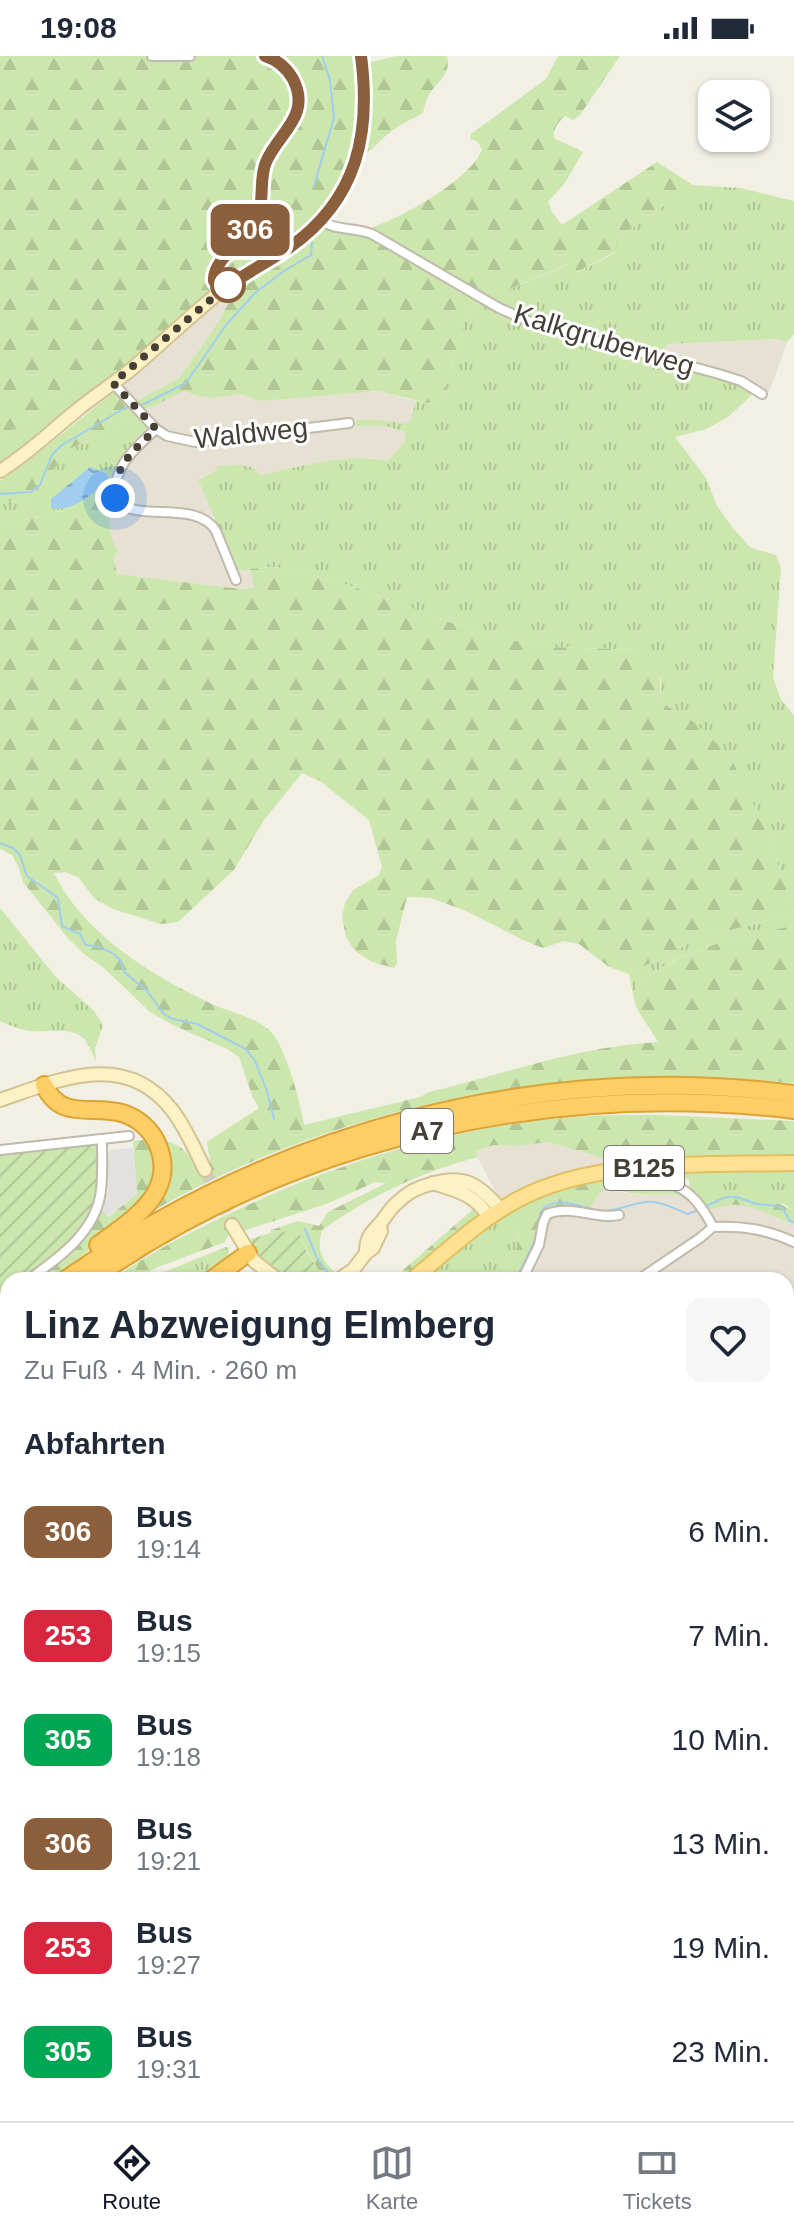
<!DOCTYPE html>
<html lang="de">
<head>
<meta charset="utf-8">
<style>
	:root { --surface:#fff; --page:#f6f6f7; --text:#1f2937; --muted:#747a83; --line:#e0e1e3; --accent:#111827 }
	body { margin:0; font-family:Arial,sans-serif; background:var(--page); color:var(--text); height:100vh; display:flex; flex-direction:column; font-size:30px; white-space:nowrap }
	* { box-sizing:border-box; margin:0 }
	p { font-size:26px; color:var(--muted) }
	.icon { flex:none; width:44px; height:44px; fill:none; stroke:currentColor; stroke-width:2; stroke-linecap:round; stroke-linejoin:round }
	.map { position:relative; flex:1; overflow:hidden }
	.panel { position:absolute; left:0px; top:1216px; width:794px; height:850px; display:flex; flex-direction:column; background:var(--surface); border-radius:24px 24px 0 0; box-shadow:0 2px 6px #0004 }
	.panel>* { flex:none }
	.badge { padding:0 16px; border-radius:12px; font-size:28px; line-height:52px }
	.controls { position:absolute; left:698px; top:24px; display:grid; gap:16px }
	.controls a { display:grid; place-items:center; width:72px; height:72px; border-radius:16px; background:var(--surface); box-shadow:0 2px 6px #0004; font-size:40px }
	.you { position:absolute; width:40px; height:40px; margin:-20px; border:6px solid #fff; border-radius:50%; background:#1a73e8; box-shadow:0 0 0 12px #1a73e833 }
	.map>.badge { position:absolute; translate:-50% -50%; box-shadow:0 0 0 4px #fff }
	h2 { padding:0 24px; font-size:30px; line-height:72px }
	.round { display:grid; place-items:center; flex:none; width:84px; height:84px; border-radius:16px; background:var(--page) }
	.head { display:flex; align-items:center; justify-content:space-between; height:136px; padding:0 24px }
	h1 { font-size:38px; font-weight:600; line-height:60px }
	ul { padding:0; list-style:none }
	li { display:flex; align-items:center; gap:24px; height:104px; padding:0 24px }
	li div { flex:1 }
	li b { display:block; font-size:30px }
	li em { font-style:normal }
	li .badge { min-width:88px; font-weight:700; text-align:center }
	.status { display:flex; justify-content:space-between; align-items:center; height:56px; padding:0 40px; background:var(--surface); direction:ltr }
	.status svg { height:22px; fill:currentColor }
	.menu { display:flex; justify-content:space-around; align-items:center; height:112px; border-top:2px solid var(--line); background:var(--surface); font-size:22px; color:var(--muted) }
	.menu a { display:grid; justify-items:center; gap:4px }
	.menu .selected { color:var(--accent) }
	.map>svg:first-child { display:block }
	.residential { fill:#e6e1d3 }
	.grass { fill:url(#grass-tufts) }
	.forest { fill:url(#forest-firs) }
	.garden { fill:url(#garden-furrows) }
	.parking { fill:#e3e1dd }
	.water { fill:url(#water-ripples) }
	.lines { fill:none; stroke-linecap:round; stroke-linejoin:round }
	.stream { stroke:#a1cdef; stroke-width:2 }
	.secondary-tunnel { stroke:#cfccc2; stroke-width:12; stroke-dasharray:12 6; stroke-linecap:butt }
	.street-casing { stroke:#c1b9ab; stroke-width:12 }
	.secondary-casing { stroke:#d2c395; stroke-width:16 }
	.primary-casing { stroke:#e2bf63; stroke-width:18 }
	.highway-casing { stroke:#dca335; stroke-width:20 }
	.street { stroke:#fff; stroke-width:8 }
	.secondary { stroke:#fef1c3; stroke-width:12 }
	.primary { stroke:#fde293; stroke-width:14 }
	.highway { stroke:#fdce65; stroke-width:16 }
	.line-casing { stroke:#fff; stroke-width:18 }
	.line { stroke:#8b5e3c; stroke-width:12 }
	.walk { stroke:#453f35; stroke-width:8; stroke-dasharray:0 14.4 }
	.stop-dot { fill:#fff; stroke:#8b5e3c; stroke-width:4 }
	.labels { text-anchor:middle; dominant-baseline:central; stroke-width:6; stroke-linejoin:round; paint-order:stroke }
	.shield { fill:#fff; stroke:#7d7972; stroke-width:2 }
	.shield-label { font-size:26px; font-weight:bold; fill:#453f35 }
	.street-label { font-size:28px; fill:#453f35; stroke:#fff }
</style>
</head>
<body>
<div class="status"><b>19:08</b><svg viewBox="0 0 49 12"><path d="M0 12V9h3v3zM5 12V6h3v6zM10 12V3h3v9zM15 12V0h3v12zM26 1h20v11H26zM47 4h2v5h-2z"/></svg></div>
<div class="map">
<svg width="794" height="2065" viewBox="0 0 794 2065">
	<defs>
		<pattern id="grass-tufts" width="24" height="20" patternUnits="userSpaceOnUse" patternTransform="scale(2)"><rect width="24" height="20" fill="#cbe7ad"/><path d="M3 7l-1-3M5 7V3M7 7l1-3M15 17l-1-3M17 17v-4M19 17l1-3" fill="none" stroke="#b0c795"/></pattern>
		<pattern id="forest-firs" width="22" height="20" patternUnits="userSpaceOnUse" patternTransform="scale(2)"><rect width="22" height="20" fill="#cbe7ad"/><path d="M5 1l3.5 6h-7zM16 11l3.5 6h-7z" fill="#b0c795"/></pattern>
		<pattern id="garden-furrows" width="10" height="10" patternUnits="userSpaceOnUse" patternTransform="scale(2)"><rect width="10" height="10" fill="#cbe7ad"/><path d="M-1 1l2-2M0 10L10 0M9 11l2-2" fill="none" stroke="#b0c795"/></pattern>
		<pattern id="water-ripples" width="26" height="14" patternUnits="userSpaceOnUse" patternTransform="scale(2)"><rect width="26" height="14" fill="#a1cdef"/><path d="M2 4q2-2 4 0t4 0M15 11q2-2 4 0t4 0" fill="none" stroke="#85a8c2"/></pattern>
	</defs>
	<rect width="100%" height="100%" fill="#f2efe5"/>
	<g class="residential">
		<polygon points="234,238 212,276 179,322 135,346 123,334 123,328 207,255"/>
		<polygon points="777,283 787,286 770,334 766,338 657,299 669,288"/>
		<polygon points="184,335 198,340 212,342 240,338 261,345 379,335 416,345 410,369 377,364 356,364 270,372 261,376 198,382 172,379 163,374 143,355"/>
		<polygon points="355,370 385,370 406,376 404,387 388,405 373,402 336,404 260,419 217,414 198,424 215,460 128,449 119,442 117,425 132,399 155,379 179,388 192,390 264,381 268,383 281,383 281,378"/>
		<polygon points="111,441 115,448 125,455 188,463 211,471 236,515 250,513 254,532 240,533 117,518 114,504 117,494 109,474"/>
		<polygon points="548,1086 587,1097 617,1108 501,1146 474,1095 494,1089 517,1090"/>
		<polygon points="607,1134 642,1139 674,1138 684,1140 697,1150 708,1168 707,1171 691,1185 670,1197 633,1224 525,1224 548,1163 552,1159 558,1158 616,1163 625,1161 623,1153 615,1156 600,1157 589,1153 600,1136"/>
		<polygon points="733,1148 749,1149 794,1169 794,1184 762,1171 717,1167 707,1155 720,1149"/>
		<polygon points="724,1174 758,1175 794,1188 794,1263 786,1264 786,1224 642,1224 702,1184"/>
		<polygon points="786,1424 794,1427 794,1449 789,1478 794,1481 794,1529 786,1526"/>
		<polygon points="228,2058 338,2058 341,2065 231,2065"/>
		<polygon points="475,2058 578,2058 589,2065 477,2065 477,2062 473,2062"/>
	</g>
	<g class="grass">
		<path d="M693,129L740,132L794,145V278L787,286L777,283L669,288L657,299C600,283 540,272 489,242L571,207L576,217L615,197L616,183Z"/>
		<path d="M483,245L493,251L732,324L754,337L728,361L706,373L675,381L706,422L717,450L733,472L751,492L776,499L781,512L773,621L781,644L794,659V856L768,778L660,646L661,623L642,594L547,591L482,578L345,528L302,516L274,511L236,515C223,484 212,454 198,424L217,414V410L237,409L252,411L260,419C301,411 347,396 388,405L404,387L406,376L385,370H355L356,364H377L409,368L416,345L427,347L442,345L468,251Z"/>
		<polygon points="83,318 110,324 0,411 0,383"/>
		<path d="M138,359L147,369V374C139,384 130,393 122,403C113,417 105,432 90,442C67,458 27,460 0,472V447L30,441L40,435L49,417L62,405L69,393L103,379L120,367Z"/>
		<path d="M0,852L55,920L94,955L103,969L95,993L96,1006C93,999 89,989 84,983C71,970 48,977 32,975C21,974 10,970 0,965Z"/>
		<polygon points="794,858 794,869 713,889 673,905 642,923 633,938 629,918 699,882"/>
		<polygon points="794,1111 794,1155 784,1148 714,1137 693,1137 690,1134 689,1123 656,1120 655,1123 644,1119 646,1116"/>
		<polygon points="531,1142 519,1175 515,1198 500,1224 419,1224 493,1165"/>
		<polygon points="226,1191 229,1192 227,1224 144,1224"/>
		<polygon points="8,1883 8,2021 0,2020 0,1884"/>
	</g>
	<g class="forest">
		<polygon points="0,0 357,0 360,50 356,87 341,127 317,161 262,202 227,217 228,219 211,231 208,239 110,324 83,318 0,383"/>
		<path d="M397,0H447C452,21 434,26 427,43C425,48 424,52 423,57C411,64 398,69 388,78C378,86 373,94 362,100L366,7Z"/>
		<path d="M558,0H620L580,59L573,64L566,60C558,65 553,73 554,82L583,96L564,128L548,146L552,156L562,169L657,106L693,129L616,183L615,196L575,217L570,207L468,251L442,345L427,347L379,335L261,345L240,338L212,342L198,340L184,335L143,355L135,346L179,322L212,276L234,238L244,226L288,199L323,172C332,175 344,177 354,176C385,173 474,123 482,93L477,85L470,83L471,78L546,23Z"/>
		<polygon points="115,335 138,359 120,367 103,379 69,393 62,405 49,417 40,435 30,441 0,447 0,425 31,403"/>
		<path d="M113,419L109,474L117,494L114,504L117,518L240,533L254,532L250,513L275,511L302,516L345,528L482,578L547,591L642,594L660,601V646L697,668L731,702L768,778L794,856V858L699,882L629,918L609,911L579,888L564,885L543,892L525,885L466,855L431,842L407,841L396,885L397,907L394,912L372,906L355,895L346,881L342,861L345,847L353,834L379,819L382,811L369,764L320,725L302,717L264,764L234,814L178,866L161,868L113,853L94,842L79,822L65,816L54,817C82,877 154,921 212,948C231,957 257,961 272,977C287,995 300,1046 304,1069L420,1041L429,1036C505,1018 579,990 658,986L636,951L633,938L642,923L674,905L713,889L794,869V1027C602,1010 420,1032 242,1110C194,1131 148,1156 104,1185C90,1193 77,1203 64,1213C60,1216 54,1222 49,1224C45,1225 37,1224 31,1224L98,1154L103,1155L108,1161L137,1138L133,1085C168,1081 182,1085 201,1116L211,1111L207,1086L259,1052L253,1042L239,1001L227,993L173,969L150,956L104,912L84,898L67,881L23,826L18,810L12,799L0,793V472C27,460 67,458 90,442C99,436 106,427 113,419Z"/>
		<path d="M659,1059L794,1065V1102L617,1108L587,1097L548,1086L517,1090L494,1089L475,1095L478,1101C421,1116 370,1140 322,1174C315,1199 325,1208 344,1224H324L306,1193L299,1176L296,1174L271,1177V1174L298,1165L319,1170L328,1156L386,1127L375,1126L329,1147L240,1176L228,1170V1179L225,1186L158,1211L133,1224H112C143,1201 177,1183 212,1166C325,1110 448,1071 574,1061C602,1059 631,1059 659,1059Z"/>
		<path d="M627,1117C647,1132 673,1127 691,1145C675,1134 658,1140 640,1138C626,1137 614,1132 600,1136L589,1153L567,1151L548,1155L536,1189L520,1224H500L515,1198L522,1161L527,1147L544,1136Z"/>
		<path d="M736,1136C758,1139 775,1145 794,1155V1169C760,1156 745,1140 707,1155L693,1137Z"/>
		<polygon points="497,1138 501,1146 401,1223 400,1220 403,1214 471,1155"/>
		<polygon points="8,1614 8,1722 0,1723 0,1628 6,1622"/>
		<polygon points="786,1875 794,1881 794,2065 678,2065 674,2063 655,2065 589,2065 578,2058 786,2058"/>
	</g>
	<g class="garden">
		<path d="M92,1087L96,1088C104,1104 101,1133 95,1150C87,1170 41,1220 21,1224C16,1225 12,1224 8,1224V1235L0,1241V1097Z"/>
		<polygon points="296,1174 299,1176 306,1194 324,1224 284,1224 261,1207 244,1185 271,1177"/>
	</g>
	<polygon class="parking" points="133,1092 137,1138 107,1161 103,1155 98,1154 108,1135 106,1098 110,1097 110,1094"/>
	<path class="water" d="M90,411L107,418L109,422C94,437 74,456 51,452V443Z"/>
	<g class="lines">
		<g class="stream">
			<polyline points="314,130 334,62 330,24 322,0"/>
			<polyline points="140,350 186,327 226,269 255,237 284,215 311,199 312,186"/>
			<polyline points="0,438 31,436 40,429 52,399 62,389 125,352 130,351"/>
			<polyline points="0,787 13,792 20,799 27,820 58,842 62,870 80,878 86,889 101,891 115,899 121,905 124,916 147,935 164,958 173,963 197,968 246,993 255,1005 267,1035 274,1063"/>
			<polyline points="706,1150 726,1141 737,1141 756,1148 778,1150 783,1153 790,1165 794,1166"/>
			<polyline points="305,1173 316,1200 333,1224"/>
			<path d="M515,1224C522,1211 528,1200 534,1186C539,1177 536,1165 541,1156C554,1135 588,1155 605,1155C619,1155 638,1144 653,1146C665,1147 677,1154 688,1158L701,1153"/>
		</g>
		<polyline class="secondary-tunnel" points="205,1114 232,1169"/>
		<defs>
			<g id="street">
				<polyline points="152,0 190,0"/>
				<path d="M320,164C335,175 354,171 372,178L499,252L535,268L719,318L741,325L762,338"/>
				<path d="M222,234L214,225C212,204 245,184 255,166C265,147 258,125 266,106C278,77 312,60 293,23C286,11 278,4 265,0"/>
				<path d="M113,327L156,373C134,393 110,413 116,446C141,466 198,444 216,475L236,524"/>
				<polyline points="156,373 167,380 195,386 349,367"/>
				<polyline points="0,1094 129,1080"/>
				<path d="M636,1112V1118C647,1127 660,1125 673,1129C692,1135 704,1154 713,1171L700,1182L638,1224"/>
				<path d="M713,1171C742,1170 767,1173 794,1186"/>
				<path d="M28,1224C59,1202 97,1175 101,1134C103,1117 102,1100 102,1083"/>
				<path d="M522,1224L539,1189L543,1167L547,1158C572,1148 595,1164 619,1159"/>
				<polyline points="0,1244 8,1239"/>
				<polyline points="786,1268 794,1267"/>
				<polyline points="786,1321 794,1319"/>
				<polyline points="786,1409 794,1396"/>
				<polyline points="786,1421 794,1424"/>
				<polyline points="786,1530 794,1533"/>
				<polyline points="794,1591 788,1595 794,1602"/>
				<polyline points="0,2054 8,2051"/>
				<polyline points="29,2065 30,2058"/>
			</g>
			<g id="secondary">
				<path d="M0,415C28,398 51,375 76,355C95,339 115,327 134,311C163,286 191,259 221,235C265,199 310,188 341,135C367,93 367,48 361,0"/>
				<path d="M0,1044C59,1024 125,993 172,1054C186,1072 195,1094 205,1114"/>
				<path d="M433,1127C459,1136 473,1137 489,1161"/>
				<polyline points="232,1169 254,1205 278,1224"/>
				<path d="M366,1197C366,1179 372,1177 382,1165C387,1159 391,1151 398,1146C407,1137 418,1131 431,1128C465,1118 479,1128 501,1154"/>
				<polyline points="338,1224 353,1214 366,1197 373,1192 381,1175 380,1168"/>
			</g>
			<g id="primary">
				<path d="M412,1224C446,1196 479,1164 519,1143C596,1102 708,1109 794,1107"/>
				<polyline points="222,2058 226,2065"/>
			</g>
			<g id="highway">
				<path d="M44,1029C62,1067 94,1047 125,1058C139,1063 151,1074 157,1087C179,1136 132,1164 98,1189"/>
				<path d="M65,1224C276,1075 537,1005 794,1038"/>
				<path d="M91,1224C292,1082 551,1024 794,1054"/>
				<polyline points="211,1224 248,1197"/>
				<polyline points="0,1274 8,1267"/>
				<polyline points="0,1295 8,1288"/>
				<polyline points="0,1335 8,1334"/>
			</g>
		</defs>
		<use href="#street" class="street-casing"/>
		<use href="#secondary" class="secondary-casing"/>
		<use href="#primary" class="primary-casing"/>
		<use href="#highway" class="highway-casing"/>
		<use href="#street" class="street"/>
		<use href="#secondary" class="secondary"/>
		<use href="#primary" class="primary"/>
		<use href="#highway" class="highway"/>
	</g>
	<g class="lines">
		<defs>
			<path id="line" d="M265,0C278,4 286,11 293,23C312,60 278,77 266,106C258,125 266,147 255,166C245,184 212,204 214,225L222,234C244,218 268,206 290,191C358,143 371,77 361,0"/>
		</defs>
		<use href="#line" class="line-casing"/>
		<use href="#line" class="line"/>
		<path class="walk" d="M115,442C113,410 135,393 156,373L113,327L228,229"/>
	</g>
	<circle class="stop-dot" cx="228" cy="229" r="16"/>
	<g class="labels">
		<g class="shield">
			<rect x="401" y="1053" width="52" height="44" rx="6"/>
			<rect x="604" y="1090" width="80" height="44" rx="6"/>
		</g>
		<g class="shield-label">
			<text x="427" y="1075">A7</text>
			<text x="644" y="1112">B125</text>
		</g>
		<g class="street-label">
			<text transform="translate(604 284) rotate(17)">Kalkgruberweg</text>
			<text transform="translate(251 377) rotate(-6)">Waldweg</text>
		</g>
	</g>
</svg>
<div class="controls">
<a><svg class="icon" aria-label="layers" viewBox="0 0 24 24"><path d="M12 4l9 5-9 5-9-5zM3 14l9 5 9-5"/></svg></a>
</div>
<div class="you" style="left:115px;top:442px"></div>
<b class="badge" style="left:250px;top:174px;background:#8b5e3c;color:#fff">306</b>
<section class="panel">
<div class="head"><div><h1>Linz Abzweigung Elmberg</h1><p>Zu Fuß · 4 Min. · 260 m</p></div><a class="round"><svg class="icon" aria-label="heart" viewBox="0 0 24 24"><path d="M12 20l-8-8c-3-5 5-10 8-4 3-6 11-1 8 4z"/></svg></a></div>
<h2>Abfahrten</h2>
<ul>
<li><span class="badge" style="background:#8b5e3c;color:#fff">306</span><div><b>Bus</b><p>19:14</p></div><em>6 Min.</em></li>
<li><span class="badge" style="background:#d7263d;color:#fff">253</span><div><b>Bus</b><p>19:15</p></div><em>7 Min.</em></li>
<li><span class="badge" style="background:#00a651;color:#fff">305</span><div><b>Bus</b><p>19:18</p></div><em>10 Min.</em></li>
<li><span class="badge" style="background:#8b5e3c;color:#fff">306</span><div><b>Bus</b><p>19:21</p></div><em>13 Min.</em></li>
<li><span class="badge" style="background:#d7263d;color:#fff">253</span><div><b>Bus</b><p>19:27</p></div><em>19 Min.</em></li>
<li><span class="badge" style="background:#00a651;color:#fff">305</span><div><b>Bus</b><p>19:31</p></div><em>23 Min.</em></li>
</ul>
</section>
</div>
<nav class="menu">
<a class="selected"><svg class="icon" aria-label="directions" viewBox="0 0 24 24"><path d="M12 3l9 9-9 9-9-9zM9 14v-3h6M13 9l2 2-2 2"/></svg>Route</a>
<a><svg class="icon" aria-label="map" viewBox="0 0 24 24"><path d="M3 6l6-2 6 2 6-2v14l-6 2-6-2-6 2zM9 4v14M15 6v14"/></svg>Karte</a>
<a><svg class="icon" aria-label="tickets" viewBox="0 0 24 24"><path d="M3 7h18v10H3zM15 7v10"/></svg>Tickets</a>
</nav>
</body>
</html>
